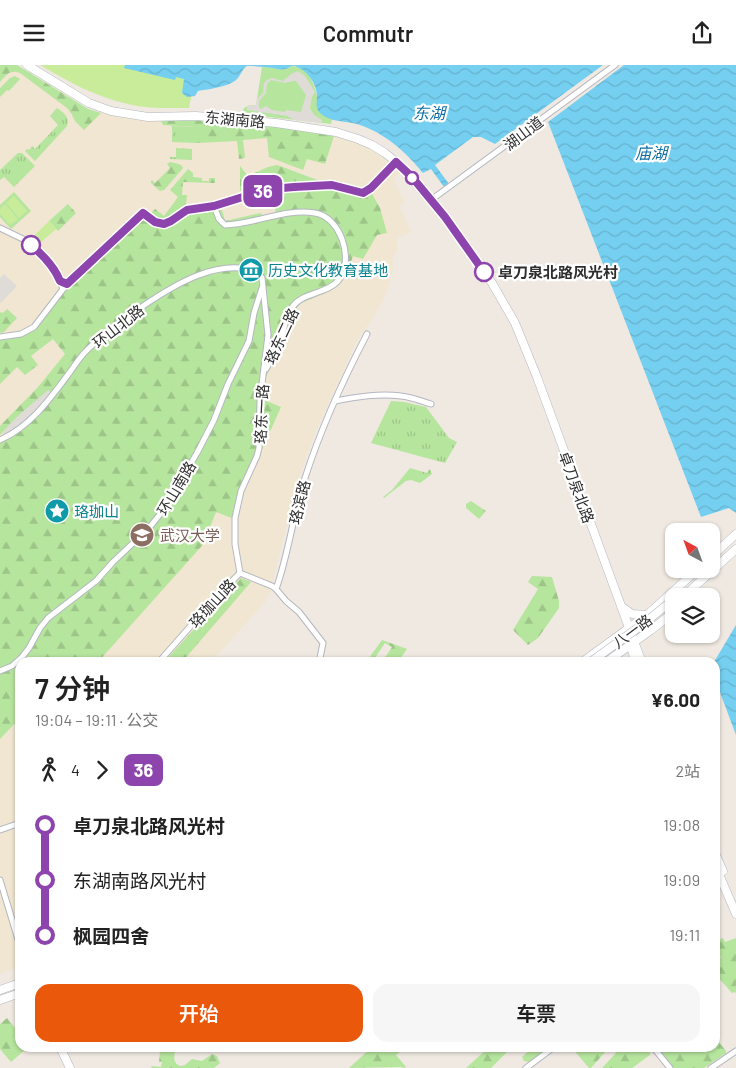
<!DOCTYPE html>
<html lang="zh">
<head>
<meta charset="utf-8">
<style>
	:root { --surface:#fff; --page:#f6f6f6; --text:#222; --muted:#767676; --accent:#ea580c }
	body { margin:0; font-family:Barlow,"Noto Sans SC",sans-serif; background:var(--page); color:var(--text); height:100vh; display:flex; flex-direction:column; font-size:19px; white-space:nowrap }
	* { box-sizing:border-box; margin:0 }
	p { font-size:16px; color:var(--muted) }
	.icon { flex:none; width:28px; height:28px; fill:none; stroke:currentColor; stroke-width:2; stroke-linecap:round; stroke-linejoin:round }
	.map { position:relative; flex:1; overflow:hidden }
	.sheet { position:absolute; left:15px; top:592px; width:705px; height:395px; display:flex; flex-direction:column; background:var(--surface); border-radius:15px; box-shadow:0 1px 4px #0004 }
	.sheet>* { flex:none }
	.badge { padding:0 10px; border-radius:8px; font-size:18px; line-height:32px }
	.needle { width:32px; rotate:319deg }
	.tools { position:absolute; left:665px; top:458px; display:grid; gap:10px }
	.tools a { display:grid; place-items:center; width:55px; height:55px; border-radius:10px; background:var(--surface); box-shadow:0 1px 4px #0004; font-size:25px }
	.map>.badge { position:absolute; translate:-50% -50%; box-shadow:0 0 0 2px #fff }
	.legs { display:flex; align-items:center; gap:8px; height:55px; padding:0 20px; font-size:16px }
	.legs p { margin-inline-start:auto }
	.summary { display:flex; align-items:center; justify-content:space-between; height:85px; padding:0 20px }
	h1 { font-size:28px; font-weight:600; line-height:38px }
	.primary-button { display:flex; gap:10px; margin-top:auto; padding:10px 20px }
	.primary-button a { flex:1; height:58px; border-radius:15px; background:var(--accent); color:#fff; font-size:20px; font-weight:600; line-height:58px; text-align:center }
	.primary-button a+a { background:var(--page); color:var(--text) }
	ul { padding:0 20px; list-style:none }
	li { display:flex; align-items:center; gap:18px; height:55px; font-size:19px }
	li i { display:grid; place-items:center; width:8px; height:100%; margin:0 6px; background:currentColor }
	li i::after { content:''; width:12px; height:12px; margin:-6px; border:4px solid; border-radius:50%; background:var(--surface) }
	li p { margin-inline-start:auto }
	li:first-child i { background:linear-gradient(#0000 50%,currentColor 0) }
	li:last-child i { background:linear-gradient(currentColor 50%,#0000 0) }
	header { display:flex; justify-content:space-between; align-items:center; height:65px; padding:0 20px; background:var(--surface); font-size:22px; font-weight:600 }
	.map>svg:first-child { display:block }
	.education { fill:#f0e6d1 }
	.grass { fill:url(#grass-tufts) }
	.forest { fill:url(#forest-firs) }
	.park { fill:#b6e59e }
	.pitch { fill:#c9ec9a }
	.plaza { fill:#dfdcd8; fill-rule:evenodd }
	.water { fill:url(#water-waves) }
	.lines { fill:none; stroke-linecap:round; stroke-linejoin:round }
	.street-casing { stroke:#b4b7c1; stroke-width:7 }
	.secondary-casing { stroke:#b4b7c1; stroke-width:9 }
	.street { stroke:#fff; stroke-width:5 }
	.secondary { stroke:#fff; stroke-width:8 }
	.secondary-bridge-casing { stroke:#b4b7c1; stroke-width:9; stroke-linecap:butt }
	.secondary-bridge { stroke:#fff; stroke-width:8 }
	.line-1-casing { stroke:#fff; stroke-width:11 }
	.line-1 { stroke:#8e44ad; stroke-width:8 }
	.stop-1-dot { fill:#fff; stroke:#8e44ad; stroke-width:2.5 }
	.labels { text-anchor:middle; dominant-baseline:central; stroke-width:4.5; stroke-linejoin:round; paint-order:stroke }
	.street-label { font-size:15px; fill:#2e2e2e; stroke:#fff }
	.culture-label { font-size:15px; fill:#0d838f; stroke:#fff; text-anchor:start }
	.stop-label { font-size:15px; font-weight:bold; fill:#2e2e2e; stroke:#fff; text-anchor:start }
	.education-label { font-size:15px; fill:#785e54; stroke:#fff; text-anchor:start }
	.water-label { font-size:16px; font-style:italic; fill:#0d6fa3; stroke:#fff }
</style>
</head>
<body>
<header><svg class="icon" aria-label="menu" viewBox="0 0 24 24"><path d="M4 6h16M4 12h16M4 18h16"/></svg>Commutr<svg class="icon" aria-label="share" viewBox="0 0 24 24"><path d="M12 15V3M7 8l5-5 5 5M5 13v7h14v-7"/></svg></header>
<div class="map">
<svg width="736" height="1003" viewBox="0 0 736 1003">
	<defs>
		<pattern id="grass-tufts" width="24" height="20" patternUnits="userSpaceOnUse" patternTransform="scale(1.25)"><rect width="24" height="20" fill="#b6e59e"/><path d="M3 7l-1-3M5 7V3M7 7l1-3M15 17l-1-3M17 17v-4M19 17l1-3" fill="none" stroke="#9dc588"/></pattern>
		<pattern id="forest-firs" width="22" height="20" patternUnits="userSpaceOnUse" patternTransform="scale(1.25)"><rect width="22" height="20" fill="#b6e59e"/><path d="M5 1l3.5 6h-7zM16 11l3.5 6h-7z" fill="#9dc588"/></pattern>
		<pattern id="water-waves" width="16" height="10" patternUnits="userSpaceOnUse" patternTransform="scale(1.25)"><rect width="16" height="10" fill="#75cff0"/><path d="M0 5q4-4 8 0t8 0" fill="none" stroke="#66b2ce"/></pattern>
	</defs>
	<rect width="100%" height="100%" fill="#efe9e1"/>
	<polygon class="education" points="0,0 17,0 88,44 97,47 146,55 161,56 189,53 319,68 334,71 356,77 378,89 393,100 400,108 393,114 405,138 399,141 411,167 397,173 397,186 393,194 393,205 386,229 375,250 358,274 317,363 296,421 271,524 265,537 211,597 20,598 20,902 0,909"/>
	<g class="grass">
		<polygon points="15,11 20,14 9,26 7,25 0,32 0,23 10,13"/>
		<path d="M57,43C64,48 70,52 67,61L35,96L25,86L27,84L29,85L32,81L35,84L58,60L50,51Z"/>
		<polygon points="172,61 197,62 196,78 172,77"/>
		<polygon points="176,83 192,84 192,95 170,94 170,92 176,92"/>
		<polygon points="18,88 22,88 35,101 14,122 4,112 0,115 0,105"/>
		<polygon points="391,336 404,337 426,342 449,373 457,377 445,398 371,378"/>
		<polygon points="410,403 427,408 429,404 431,406 432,409 420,418 411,415 406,416 384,433 383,432 392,425"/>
	</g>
	<g class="forest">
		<path d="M0,0H17L88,44L101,48L84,65L75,56L71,48L67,43L20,8C10,4 6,10 0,17Z"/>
		<polygon points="189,53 276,61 334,71 325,99 307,94 303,105 269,92 267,73 243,75 245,93 239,94 237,76 196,78 196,62 163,60 161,56"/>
		<polygon points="170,97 179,99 182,101 183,103 166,123 164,125 160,126 151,118 151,116 152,115 155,118 170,103 167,99"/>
		<polygon points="277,100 280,101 320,116 267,119 240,126 240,101 248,111 268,102"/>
		<path d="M188,104L193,108V112L202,113V116H209V113H215V118L183,117L182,130H187L186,140C170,146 170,162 151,148L155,144L164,151L178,132L170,125Z"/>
		<path d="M318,123L341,124L361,130L371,127L380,143L387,168L377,170L363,194L353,191L347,209L339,220L330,226L301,238L294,246L282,278L265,314L262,334L281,342L243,427L237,455L216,447L210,462L213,468L208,474L98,597L20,598V653L0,674V378C23,367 39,350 55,331L48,326L16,353L0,370V361L38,322L65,289L53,274L31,291L38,300L25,310L17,302L0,319V273L21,271L32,266L67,224L144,154C154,161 165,167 177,159C181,155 185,152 190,150C200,146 212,146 222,145L225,156L261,148L262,151L276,148L274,141L265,143L262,129Z"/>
		<polygon points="68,139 76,148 58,166 49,156"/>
		<polygon points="7,244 17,253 4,267 1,268 0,267 0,248 1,247 3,248"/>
		<polygon points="471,436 486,446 479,454 466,443 466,439"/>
		<polygon points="532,511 552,512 559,536 559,543 538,573 528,580 513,565 538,524 528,517"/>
		<polygon points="241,513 251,517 182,597 164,597"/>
		<polygon points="382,575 407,584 398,597 382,597 392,582 385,578 372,597 366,597"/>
		<polygon points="723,873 725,877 736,873 736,929 735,927 732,928 715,909 715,898 721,892 717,887 715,888 715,876"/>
		<polygon points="7,953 20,969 20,982 27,983 11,997 0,984 0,959"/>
		<polygon points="715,972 726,986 726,988 704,1003 673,1003 657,983 715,982"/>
		<polygon points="489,982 507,983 509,985 491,1003 466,1003"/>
		<polygon points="371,983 405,983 396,990 406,1002 405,1003 401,1002 349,1003"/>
		<polygon points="532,983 550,983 530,997 524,996 522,992"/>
		<polygon points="572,983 605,983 607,985 591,1003 589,1003"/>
		<polygon points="650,983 651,984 650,990 632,1003 602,1003 616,988 613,985 615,983"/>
		<path d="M166,984L175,986C174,993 173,998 180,1001L185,1000L192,994L202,996L212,989L217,991L220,998L214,1003H152L151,1001L161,1002L162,997H159L160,986Z"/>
	</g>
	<g class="park">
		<path d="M291,1C314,2 317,30 320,48L332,54L331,59L242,49C243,41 248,40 256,40L262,2L285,4Z"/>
		<polygon points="14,127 31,146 11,164 0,152 0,140"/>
	</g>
	<g class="pitch">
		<path d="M40,0H197L189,43C169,43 148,44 128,39C96,32 67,16 40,0Z"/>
		<polygon points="14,131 27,146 19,153 6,138"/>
		<polygon points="5,139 18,154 10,160 0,149 0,144"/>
		<polygon points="49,156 56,164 40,178 34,171"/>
	</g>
	<g class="plaza">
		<path d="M298,6L305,11L315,27L312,32L310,43L314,50L322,55V58L294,55L287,51L247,45V41L256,40L257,34L263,28L264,18L267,15L272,13L283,16L291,9ZM271,15L285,18L294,16H296L306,30L301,47L286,45L285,47L272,45L266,41L261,44L259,42V36L266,28L267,19Z"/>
		<polygon points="4,209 17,221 1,238 0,237 0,213"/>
		<polygon points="48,325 52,328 31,351 4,371 2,369 8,361 27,343"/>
	</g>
	<g class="water">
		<path d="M125,0H603L495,79L481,72H473L435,100L449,119L444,122L431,104L423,108C405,86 385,68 357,59C345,56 329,57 320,48C315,43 317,37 317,30C316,18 307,5 295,1C290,0 289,4 285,4C281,5 277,4 273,3C264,2 255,1 247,1C242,4 241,10 237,14C229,22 209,24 198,26L195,31L187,32L182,28L184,14L176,12L175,15L124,3Z"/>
		<polygon points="624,0 736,0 736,448 729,443 701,452 548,57"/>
		<polygon points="736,560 736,670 715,614 714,597"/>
	</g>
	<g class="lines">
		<defs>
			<g id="street">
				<polyline points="431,135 615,0"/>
				<path d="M214,141L219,154L225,160C256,159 285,143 315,148C341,152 355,196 338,216C326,229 304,227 293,241C285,252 284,265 280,277C276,286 271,295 266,304"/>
				<polyline points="0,163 27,176 41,189 55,204 63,224"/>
				<polyline points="0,272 21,269 34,262 67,219 143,148 155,157 164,159 171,156 184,147 192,144 214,141 262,126 293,122 332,121 363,128 371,123 396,97"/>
				<path d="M335,336C357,332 379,328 401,331C411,332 421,336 431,339"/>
				<path d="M0,375C31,361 50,334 70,307C75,300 80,292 86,286C103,269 123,254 143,241C174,220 219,192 258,207L262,213L268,270L260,335L259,383L257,391L241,426L235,453V479L240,508"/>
				<polyline points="240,508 272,521 276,524"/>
				<polyline points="158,598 218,530 240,508"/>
				<path d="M319,598L323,578L299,547L286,536L276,524C289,488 293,449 305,413C321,363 343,315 367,269"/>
				<polyline points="0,606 12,601 22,592 29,583 40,563 48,553 96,516 113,497 149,463 161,448 197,388 214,355 228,319 249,276 254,248 262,223"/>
				<polyline points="0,765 20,758"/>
				<polyline points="0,815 20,881"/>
				<polyline points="653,982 670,1003"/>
				<polyline points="526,1003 554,982"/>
				<polyline points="711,1003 736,986"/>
			</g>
			<g id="secondary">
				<polyline points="27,0 89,38 111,46 148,52 196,51 276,58 336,67 358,74 372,80 385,88 400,100 438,144 462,175 492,218 515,258 537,312 642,598"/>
				<polyline points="711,492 736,469"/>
				<polyline points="684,531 736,484"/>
				<polyline points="622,542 632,549 647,550"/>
				<polyline points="626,566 636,598"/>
				<polyline points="581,598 647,550 698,504"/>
				<polyline points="605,598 651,565 674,547"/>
				<polyline points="715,788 723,806"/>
				<polyline points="715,800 736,849"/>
				<polyline points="0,925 20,918"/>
				<polyline points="0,935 20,928"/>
				<polyline points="60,982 70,1003"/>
			</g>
		</defs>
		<use href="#street" class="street-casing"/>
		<use href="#secondary" class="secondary-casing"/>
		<use href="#street" class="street"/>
		<use href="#secondary" class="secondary"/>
		<defs>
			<polyline id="secondary-bridge" points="589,598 642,560 674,534"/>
		</defs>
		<use href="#secondary-bridge" class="secondary-bridge-casing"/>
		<use href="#secondary-bridge" class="secondary-bridge"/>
	</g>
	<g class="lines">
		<defs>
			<path id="line-1" d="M31,180C43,190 54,201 60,216L67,219L143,148L155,157L164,159L171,156L187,145L214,141L262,126L271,124L294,122L332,120L363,128L371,123L396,97L412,112L445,152L484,207"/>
		</defs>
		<use href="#line-1" class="line-1-casing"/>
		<use href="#line-1" class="line-1"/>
	</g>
	<defs>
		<symbol id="museum-disc" viewBox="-11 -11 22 22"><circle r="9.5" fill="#0f9aa8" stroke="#fff"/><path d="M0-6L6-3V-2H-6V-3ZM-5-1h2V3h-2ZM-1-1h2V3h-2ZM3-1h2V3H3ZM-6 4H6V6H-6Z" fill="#fff"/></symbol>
		<symbol id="sight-disc" viewBox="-11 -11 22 22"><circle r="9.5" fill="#0f9aa8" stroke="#fff"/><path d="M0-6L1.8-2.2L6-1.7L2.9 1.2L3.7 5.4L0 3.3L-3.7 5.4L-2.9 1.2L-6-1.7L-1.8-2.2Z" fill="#fff"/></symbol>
		<symbol id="university-disc" viewBox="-11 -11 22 22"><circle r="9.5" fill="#8d6e63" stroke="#fff"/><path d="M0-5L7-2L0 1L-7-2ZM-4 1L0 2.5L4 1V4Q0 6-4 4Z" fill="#fff"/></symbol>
	</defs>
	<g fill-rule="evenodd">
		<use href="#museum-disc" x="237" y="191" width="28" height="28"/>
		<use href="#sight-disc" x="43" y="432" width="28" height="28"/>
		<use href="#university-disc" x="128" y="456" width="28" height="28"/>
	</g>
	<g class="stop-1-dot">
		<circle cx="412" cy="113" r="6"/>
		<circle cx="31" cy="180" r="9"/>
		<circle cx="484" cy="207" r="9"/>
	</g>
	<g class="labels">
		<g class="street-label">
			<text transform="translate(235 54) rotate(5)">东湖南路</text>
			<text transform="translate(523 68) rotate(-37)">湖山道</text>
			<text transform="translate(118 261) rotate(-38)">环山北路</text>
			<text transform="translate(281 271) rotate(-65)">珞东二路</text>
			<text transform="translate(261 349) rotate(-87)">珞东一路</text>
			<text transform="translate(577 422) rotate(70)">卓刀泉北路</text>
			<text transform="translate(176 423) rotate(-59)">环山南路</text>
			<text transform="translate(299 437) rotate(-76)">珞滨路</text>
			<text transform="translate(212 538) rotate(-47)">珞珈山路</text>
			<text transform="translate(632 566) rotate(-37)">八一路</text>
		</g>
		<g class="culture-label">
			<text x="268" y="205">历史文化教育基地</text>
			<text x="74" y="446">珞珈山</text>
		</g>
		<g class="stop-label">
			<text x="498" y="207">卓刀泉北路风光村</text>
		</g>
		<g class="education-label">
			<text x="160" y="470">武汉大学</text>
		</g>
		<g class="water-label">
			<text x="429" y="47">东湖</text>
			<text x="651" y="87">庙湖</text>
		</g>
	</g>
</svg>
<div class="tools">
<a><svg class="needle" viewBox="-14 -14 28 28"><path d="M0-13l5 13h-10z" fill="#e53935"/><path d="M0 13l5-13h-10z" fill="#767676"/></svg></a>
<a><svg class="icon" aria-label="layers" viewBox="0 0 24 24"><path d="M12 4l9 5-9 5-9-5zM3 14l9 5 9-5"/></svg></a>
</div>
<b class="badge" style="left:263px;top:126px;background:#8e44ad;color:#fff">36</b>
<section class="sheet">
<div class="summary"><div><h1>7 分钟</h1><p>19:04 – 19:11 · 公交</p></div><b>¥6.00</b></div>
<div class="legs"><svg class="icon" aria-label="walk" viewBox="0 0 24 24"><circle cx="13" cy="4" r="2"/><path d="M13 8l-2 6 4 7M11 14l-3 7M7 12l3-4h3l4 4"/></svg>4<svg class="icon" aria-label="forward" viewBox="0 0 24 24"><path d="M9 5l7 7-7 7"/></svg><b class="badge" style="background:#8e44ad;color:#fff">36</b><p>2站</p></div>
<ul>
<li><i style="color:#8e44ad"></i><b>卓刀泉北路风光村</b><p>19:08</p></li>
<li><i style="color:#8e44ad"></i><span>东湖南路风光村</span><p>19:09</p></li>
<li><i style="color:#8e44ad"></i><b>枫园四舍</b><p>19:11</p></li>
</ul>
<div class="primary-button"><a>开始</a><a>车票</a></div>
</section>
</div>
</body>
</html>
